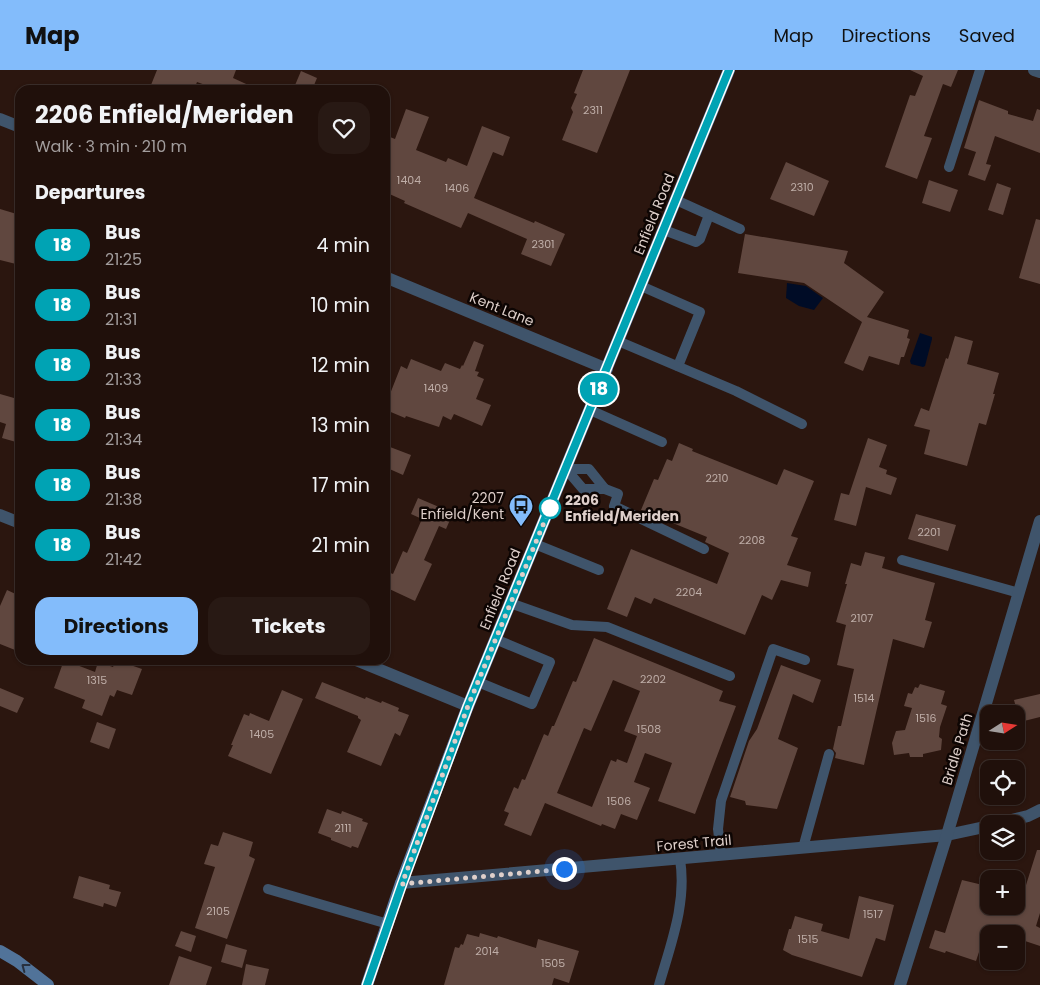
<!DOCTYPE html>
<html lang="en">
<head>
<meta charset="utf-8">
<style>
	:root { --surface:#20100b; --page:#281914; --text:#f1f3f6; --muted:#a29d9d; --line:#3d302c; --accent:#83bcfb }
	body { margin:0; font-family:Poppins,sans-serif; background:var(--page); color:var(--text); height:100vh; display:flex; flex-direction:column; font-size:19px; white-space:nowrap }
	* { box-sizing:border-box; margin:0 }
	p { font-size:16px; color:var(--muted) }
	.icon { flex:none; width:28px; height:28px; fill:none; stroke:currentColor; stroke-width:2; stroke-linecap:round; stroke-linejoin:round }
	.map { position:relative; flex:1; overflow:hidden }
	.panel { position:absolute; left:15px; top:15px; width:375px; height:580px; display:flex; flex-direction:column; background:var(--surface); border-radius:15px; box-shadow:0 1px 4px #0004,0 0 0 1px var(--line) }
	.panel>* { flex:none }
	.badge { padding:0 10px; border-radius:16px; font-size:18px; line-height:32px }
	.needle { width:32px; rotate:78deg }
	.buttons { position:absolute; left:980px; top:635px; display:grid; gap:10px }
	.buttons a { display:grid; place-items:center; width:45px; height:45px; border-radius:10px; background:var(--surface); box-shadow:0 1px 4px #0004,0 0 0 1px var(--line); font-size:25px }
	.you { position:absolute; width:25px; height:25px; margin:-12px; border:4px solid #fff; border-radius:50%; background:#1a73e8; box-shadow:0 0 0 8px #1a73e833 }
	.map>.badge { position:absolute; translate:-50% -50%; box-shadow:0 0 0 2px #fff }
	h2 { padding:0 20px; font-size:19px; line-height:45px }
	.round { display:grid; place-items:center; flex:none; width:52px; height:52px; border-radius:15px; background:var(--page) }
	.summary { display:flex; align-items:center; justify-content:space-between; height:85px; padding:0 20px }
	h1 { font-size:24px; font-weight:700; line-height:38px }
	.cta { display:flex; gap:10px; margin-top:auto; padding:10px 20px }
	.cta a { flex:1; height:58px; border-radius:15px; background:var(--accent); color:#111; font-size:20px; font-weight:700; line-height:58px; text-align:center }
	.cta a+a { background:var(--page); color:var(--text) }
	ul { padding:0; list-style:none }
	li { display:flex; align-items:center; gap:15px; height:60px; padding:0 20px }
	li div { flex:1 }
	li b { display:block; font-size:19px }
	li em { font-style:normal }
	li .badge { min-width:55px; font-weight:700; text-align:center }
	header { display:flex; align-items:center; gap:30px; box-sizing:border-box; height:70px; padding:0 25px; background:var(--accent); color:#111 }
	header strong { font-size:24px }
	nav { display:flex; gap:28px; margin-inline-start:auto; font-size:18px }
	.map>svg:first-child { display:block }
	.water { fill:#000c26 }
	.building { fill:#60473f; fill-rule:evenodd }
	.lines { fill:none; stroke-linecap:round; stroke-linejoin:round }
	.lane { stroke:#3f546b; stroke-width:10 }
	.street { stroke:#3f546b; stroke-width:12 }
	.secondary { stroke:#517399; stroke-width:12 }
	.oneway { stroke:#28313f }
	.line-casing { stroke:#fff; stroke-width:11 }
	.line { stroke:#00a3b4; stroke-width:8 }
	.walk { stroke:#decfca; stroke-width:5; stroke-dasharray:0 9 }
	.stop-dot { fill:#fff; stroke:#00a3b4; stroke-width:2.5 }
	.labels { text-anchor:middle; dominant-baseline:central; stroke-width:5; stroke-linejoin:round; paint-order:stroke }
	.number-label { font-size:11px; fill:#beada7 }
	.street-label { font-size:14px; fill:#decfca; stroke:#0d0503 }
	.poi-label { font-size:14px; fill:#decfca; stroke:#0d0503; text-anchor:end }
	.stop-label { font-size:14px; font-weight:bold; fill:#decfca; stroke:#0d0503; text-anchor:start }
</style>
</head>
<body>
<header>
<strong>Map</strong>
<nav><a>Map</a><a>Directions</a><a>Saved</a></nav>
</header>
<div class="map">
<svg width="1040" height="915" viewBox="0 0 1040 915">
	<rect width="100%" height="100%" fill="#2b160f"/>
	<g class="water">
		<polygon points="787,213 806,216 823,228 814,240 799,236 786,228"/>
		<polygon points="920,263 932,267 932,269 925,296 923,297 911,294 910,291"/>
	</g>
	<g class="building">
		<polygon points="157,0 236,0 233,8 259,20 219,20 197,12 194,20 165,20 151,15"/>
		<polygon points="583,0 630,0 597,83 562,70 573,42 571,38 577,24 574,23"/>
		<polygon points="910,0 958,0 951,17 943,14 924,66 932,68 917,109 885,97 910,25 915,26 923,6"/>
		<polygon points="301,1 317,8 312,20 293,20"/>
		<polygon points="979,30 1008,41 1008,44 1033,51 1037,39 1040,40 1040,83 995,66 986,94 991,95 985,111 968,105 976,82 964,78"/>
		<polygon points="406,39 429,47 416,80 446,92 448,88 467,96 482,56 510,67 503,86 493,82 474,128 534,153 535,151 565,164 551,196 521,184 527,169 468,143 461,158 404,133 405,131 385,122 385,65 395,69"/>
		<polygon points="786,92 829,111 814,146 770,129"/>
		<polygon points="929,110 958,120 950,142 922,133"/>
		<polygon points="997,113 1011,118 1003,145 988,140"/>
		<polygon points="0,139 20,145 20,195 0,190"/>
		<polygon points="1036,149 1040,150 1040,214 1019,208"/>
		<polygon points="745,164 848,181 844,193 884,222 867,247 909,260 907,268 910,269 904,287 901,287 899,295 869,286 863,301 844,293 862,252 804,213 738,203"/>
		<polygon points="955,266 973,271 967,294 999,303 993,324 995,324 986,355 979,353 967,396 924,384 930,360 914,356 921,338 929,341 946,288 948,289"/>
		<polygon points="474,271 484,275 475,301 479,302 477,306 484,309 476,329 491,335 482,356 454,344 451,350 443,346 439,357 406,346 405,348 386,340 390,330 388,329 401,296 407,299 411,289 441,301 445,293 460,299 462,295 463,296"/>
		<polygon points="16,320 20,321 20,358 16,372 2,368 6,354 0,352 0,324 14,328"/>
		<polygon points="868,368 887,375 879,397 887,400 886,404 897,408 891,425 866,417 856,456 834,450 841,423 849,425"/>
		<polygon points="679,373 693,379 692,381 777,415 784,399 814,411 791,466 798,468 787,495 811,502 808,517 781,510 772,530 762,525 745,565 654,528 651,534 635,527 627,547 607,539 631,479 717,514 729,483 705,472 707,467 641,440 654,409 658,410 667,389 672,391"/>
		<polygon points="390,377 411,385 403,405 385,397 385,388"/>
		<polygon points="418,428 453,443 446,459 439,456 424,490 432,494 415,531 385,517 385,501 393,504 403,481 407,483 422,449 411,444"/>
		<polygon points="916,444 956,455 948,481 908,469"/>
		<polygon points="865,482 885,487 882,498 935,513 925,550 932,552 924,578 893,569 864,695 835,688 836,683 833,679 838,656 841,656 854,599 837,595 846,555 836,552 847,514 845,514 851,493 861,496"/>
		<polygon points="7,520 20,526 20,582 0,574 0,536"/>
		<path d="M594,568L723,621L719,631L736,636L695,744L658,731L672,693L645,683L634,712L650,718L637,750L621,744L615,759L602,754L601,756L545,733L531,766L504,755L509,743L504,741L514,717L518,719L522,709L525,710L544,664L548,666L552,656H554L573,611L576,612ZM613,610L640,621L624,661L637,666L627,693L617,689L616,692L611,690L592,737L557,723L584,658L591,661Z"/>
		<polygon points="64,590 95,602 98,592 113,597 116,590 142,599 132,625 117,620 114,627 110,625 102,646 82,638 85,630 54,618"/>
		<polygon points="781,595 821,610 813,633 793,624 778,669 798,678 777,739 746,735 745,731 730,727 749,671 757,659"/>
		<polygon points="322,612 365,629 366,627 381,633 382,631 399,638 398,641 409,645 400,666 395,663 381,696 347,682 361,650 358,648 358,646 315,628"/>
		<polygon points="920,614 945,621 941,634 947,636 940,657 939,667 942,669 941,680 923,684 923,687 910,687 909,683 894,685 892,673 896,661 905,660 912,638 904,636 908,623 912,624 915,617 918,618"/>
		<polygon points="0,618 24,628 17,643 0,636"/>
		<polygon points="282,620 303,629 271,704 228,686 233,675 231,675 244,644 249,646 250,643 269,651"/>
		<polygon points="1040,624 1040,647 1020,652 1014,630"/>
		<polygon points="97,652 116,659 109,679 90,672"/>
		<polygon points="327,739 341,744 342,741 363,749 362,751 368,753 358,778 352,776 351,778 331,770 331,768 318,763"/>
		<polygon points="223,762 253,772 249,786 255,789 227,869 195,858 215,797 204,794 211,774 218,776"/>
		<polygon points="1037,780 1040,780 1040,843 1036,856 1040,858 1040,876 1016,868 1016,864 985,864 976,891 946,881 945,883 929,878 935,860 945,863 962,810 987,816 985,821 989,822 989,836 1017,836 1019,830 1021,831"/>
		<polygon points="79,806 110,815 109,819 121,822 116,837 104,833 103,837 73,828"/>
		<polygon points="859,826 894,835 885,871 876,868 862,907 792,885 783,880 789,859 791,859 795,846 823,854 821,861 849,869"/>
		<polygon points="181,861 196,866 191,882 175,876"/>
		<polygon points="480,863 497,868 498,866 536,878 538,869 579,881 569,913 554,908 552,915 444,915 455,877 459,878 461,874 463,875 467,864 479,867"/>
		<polygon points="226,874 247,880 242,898 221,892"/>
		<polygon points="179,886 212,897 206,915 169,915"/>
		<polygon points="246,894 269,899 265,915 242,915"/>
	</g>
	<g class="lines">
		<g class="lane">
			<polyline points="949,97 980,0"/>
			<polyline points="676,130 740,159"/>
			<polyline points="664,160 696,172 700,169 709,145"/>
			<polyline points="641,216 700,242 678,296"/>
			<polyline points="618,271 736,321 802,354"/>
			<polyline points="590,340 662,372"/>
			<polygon points="566,399 589,399 605,419 583,419"/>
			<polyline points="605,419 618,424 614,436 704,479"/>
			<polyline points="535,474 599,500"/>
			<polyline points="902,490 1019,523"/>
			<polyline points="510,533 572,555 607,557 730,606"/>
			<polyline points="478,612 532,634 550,592 495,569"/>
			<polyline points="803,778 829,684"/>
			<polyline points="721,785 718,759 721,731 773,579 805,590"/>
			<polyline points="268,819 388,854"/>
			<path d="M659,915C671,873 687,833 680,789"/>
		</g>
		<g class="street">
			<polyline points="1034,0 1040,2"/>
			<polyline points="0,49 20,57"/>
			<polyline points="385,207 607,299"/>
			<polyline points="0,445 20,453"/>
			<polyline points="356,590 468,636"/>
			<polyline points="996,754 1028,746 1040,740"/>
			<polyline points="401,813 947,765 989,756"/>
			<polyline points="900,915 947,765 1040,451"/>
		</g>
		<g class="secondary">
			<polyline points="0,881 17,891 48,915"/>
			<polyline points="367,915 401,813 468,636 729,0"/>
		</g>
	</g>
	<defs><path id="oneway-chevron" d="M-2-3.5L2.5 0L-2 3.5" fill="none" stroke-width="1.6" stroke-linecap="round" stroke-linejoin="round" transform="scale(1.25)"/></defs>
	<use class="oneway" href="#oneway-chevron" transform="translate(25 897) rotate(-143)"/>
	<g class="lines">
		<defs>
			<polyline id="line" points="367,915 402,814 468,636 729,0"/>
		</defs>
		<use href="#line" class="line-casing"/>
		<use href="#line" class="line"/>
		<polyline class="walk" points="550,438 468,636 402,814 564,799"/>
	</g>
	<defs>
		<symbol id="bus-pin" viewBox="-11 -11 22 30"><path d="M0 17L-7.5 6A9.5 9.5 0 1 1 7.5 6Z" fill="#83bcfb" stroke="#0d0503"/><path d="M-5-6H5V4H4V6H2V4H-2V6H-4V4H-5ZM-3.5-4V0h7V-4ZM-3.5 1.2v1.5H-2V1.2ZM2 1.2v1.5H3.5V1.2Z" fill="#111"/></symbol>
	</defs>
	<g fill-rule="evenodd">
		<use href="#bus-pin" x="507" y="422" width="28" height="38"/>
	</g>
	<circle class="stop-dot" cx="550" cy="438" r="10"/>
	<g class="labels">
		<g class="number-label">
			<text x="593" y="40">2311</text>
			<text x="409" y="110">1404</text>
			<text x="802" y="117">2310</text>
			<text x="457" y="118">1406</text>
			<text x="543" y="174">2301</text>
			<text x="436" y="318">1409</text>
			<text x="717" y="408">2210</text>
			<text x="929" y="462">2201</text>
			<text x="752" y="470">2208</text>
			<text x="689" y="522">2204</text>
			<text x="862" y="548">2107</text>
			<text x="653" y="609">2202</text>
			<text x="97" y="610">1315</text>
			<text x="864" y="628">1514</text>
			<text x="926" y="648">1516</text>
			<text x="649" y="659">1508</text>
			<text x="262" y="664">1405</text>
			<text x="619" y="731">1506</text>
			<text x="343" y="758">2111</text>
			<text x="218" y="841">2105</text>
			<text x="873" y="844">1517</text>
			<text x="808" y="869">1515</text>
			<text x="487" y="881">2014</text>
			<text x="553" y="893">1505</text>
		</g>
		<g class="street-label">
			<text transform="translate(654 144) rotate(-68)">Enfield Road</text>
			<text transform="translate(502 239) rotate(22)">Kent Lane</text>
			<text transform="translate(500 519) rotate(-68)">Enfield Road</text>
			<text transform="translate(957 679) rotate(-73)">Bridle Path</text>
			<text transform="translate(694 773) rotate(-5)">Forest Trail</text>
		</g>
		<g class="poi-label">
			<text x="504" y="428">2207<tspan x="504" dy="16">Enfield/Kent</tspan></text>
		</g>
		<g class="stop-label">
			<text x="565" y="430">2206<tspan x="565" dy="16">Enfield/Meriden</tspan></text>
		</g>
	</g>
</svg>
<div class="buttons">
<a><svg class="needle" viewBox="-14 -14 28 28"><path d="M0-13l5 13h-10z" fill="#e53935"/><path d="M0 13l5-13h-10z" fill="#a29d9d"/></svg></a>
<a><svg class="icon" aria-label="locate" viewBox="0 0 24 24"><circle cx="12" cy="12" r="6"/><path d="M12 2v4M12 18v4M2 12h4M18 12h4"/></svg></a>
<a><svg class="icon" aria-label="layers" viewBox="0 0 24 24"><path d="M12 4l9 5-9 5-9-5zM3 14l9 5 9-5"/></svg></a>
<a>+</a>
<a>−</a>
</div>
<div class="you" style="left:564px;top:799px"></div>
<b class="badge" style="left:599px;top:319px;background:#00a3b4;color:#fff">18</b>
<section class="panel">
<div class="summary"><div><h1>2206 Enfield/Meriden</h1><p>Walk · 3 min · 210 m</p></div><a class="round"><svg class="icon" aria-label="heart" viewBox="0 0 24 24"><path d="M12 20l-8-8c-3-5 5-10 8-4 3-6 11-1 8 4z"/></svg></a></div>
<h2>Departures</h2>
<ul>
<li><span class="badge" style="background:#00a3b4;color:#fff">18</span><div><b>Bus</b><p>21:25</p></div><em>4 min</em></li>
<li><span class="badge" style="background:#00a3b4;color:#fff">18</span><div><b>Bus</b><p>21:31</p></div><em>10 min</em></li>
<li><span class="badge" style="background:#00a3b4;color:#fff">18</span><div><b>Bus</b><p>21:33</p></div><em>12 min</em></li>
<li><span class="badge" style="background:#00a3b4;color:#fff">18</span><div><b>Bus</b><p>21:34</p></div><em>13 min</em></li>
<li><span class="badge" style="background:#00a3b4;color:#fff">18</span><div><b>Bus</b><p>21:38</p></div><em>17 min</em></li>
<li><span class="badge" style="background:#00a3b4;color:#fff">18</span><div><b>Bus</b><p>21:42</p></div><em>21 min</em></li>
</ul>
<div class="cta"><a>Directions</a><a>Tickets</a></div>
</section>
</div>
</body>
</html>
